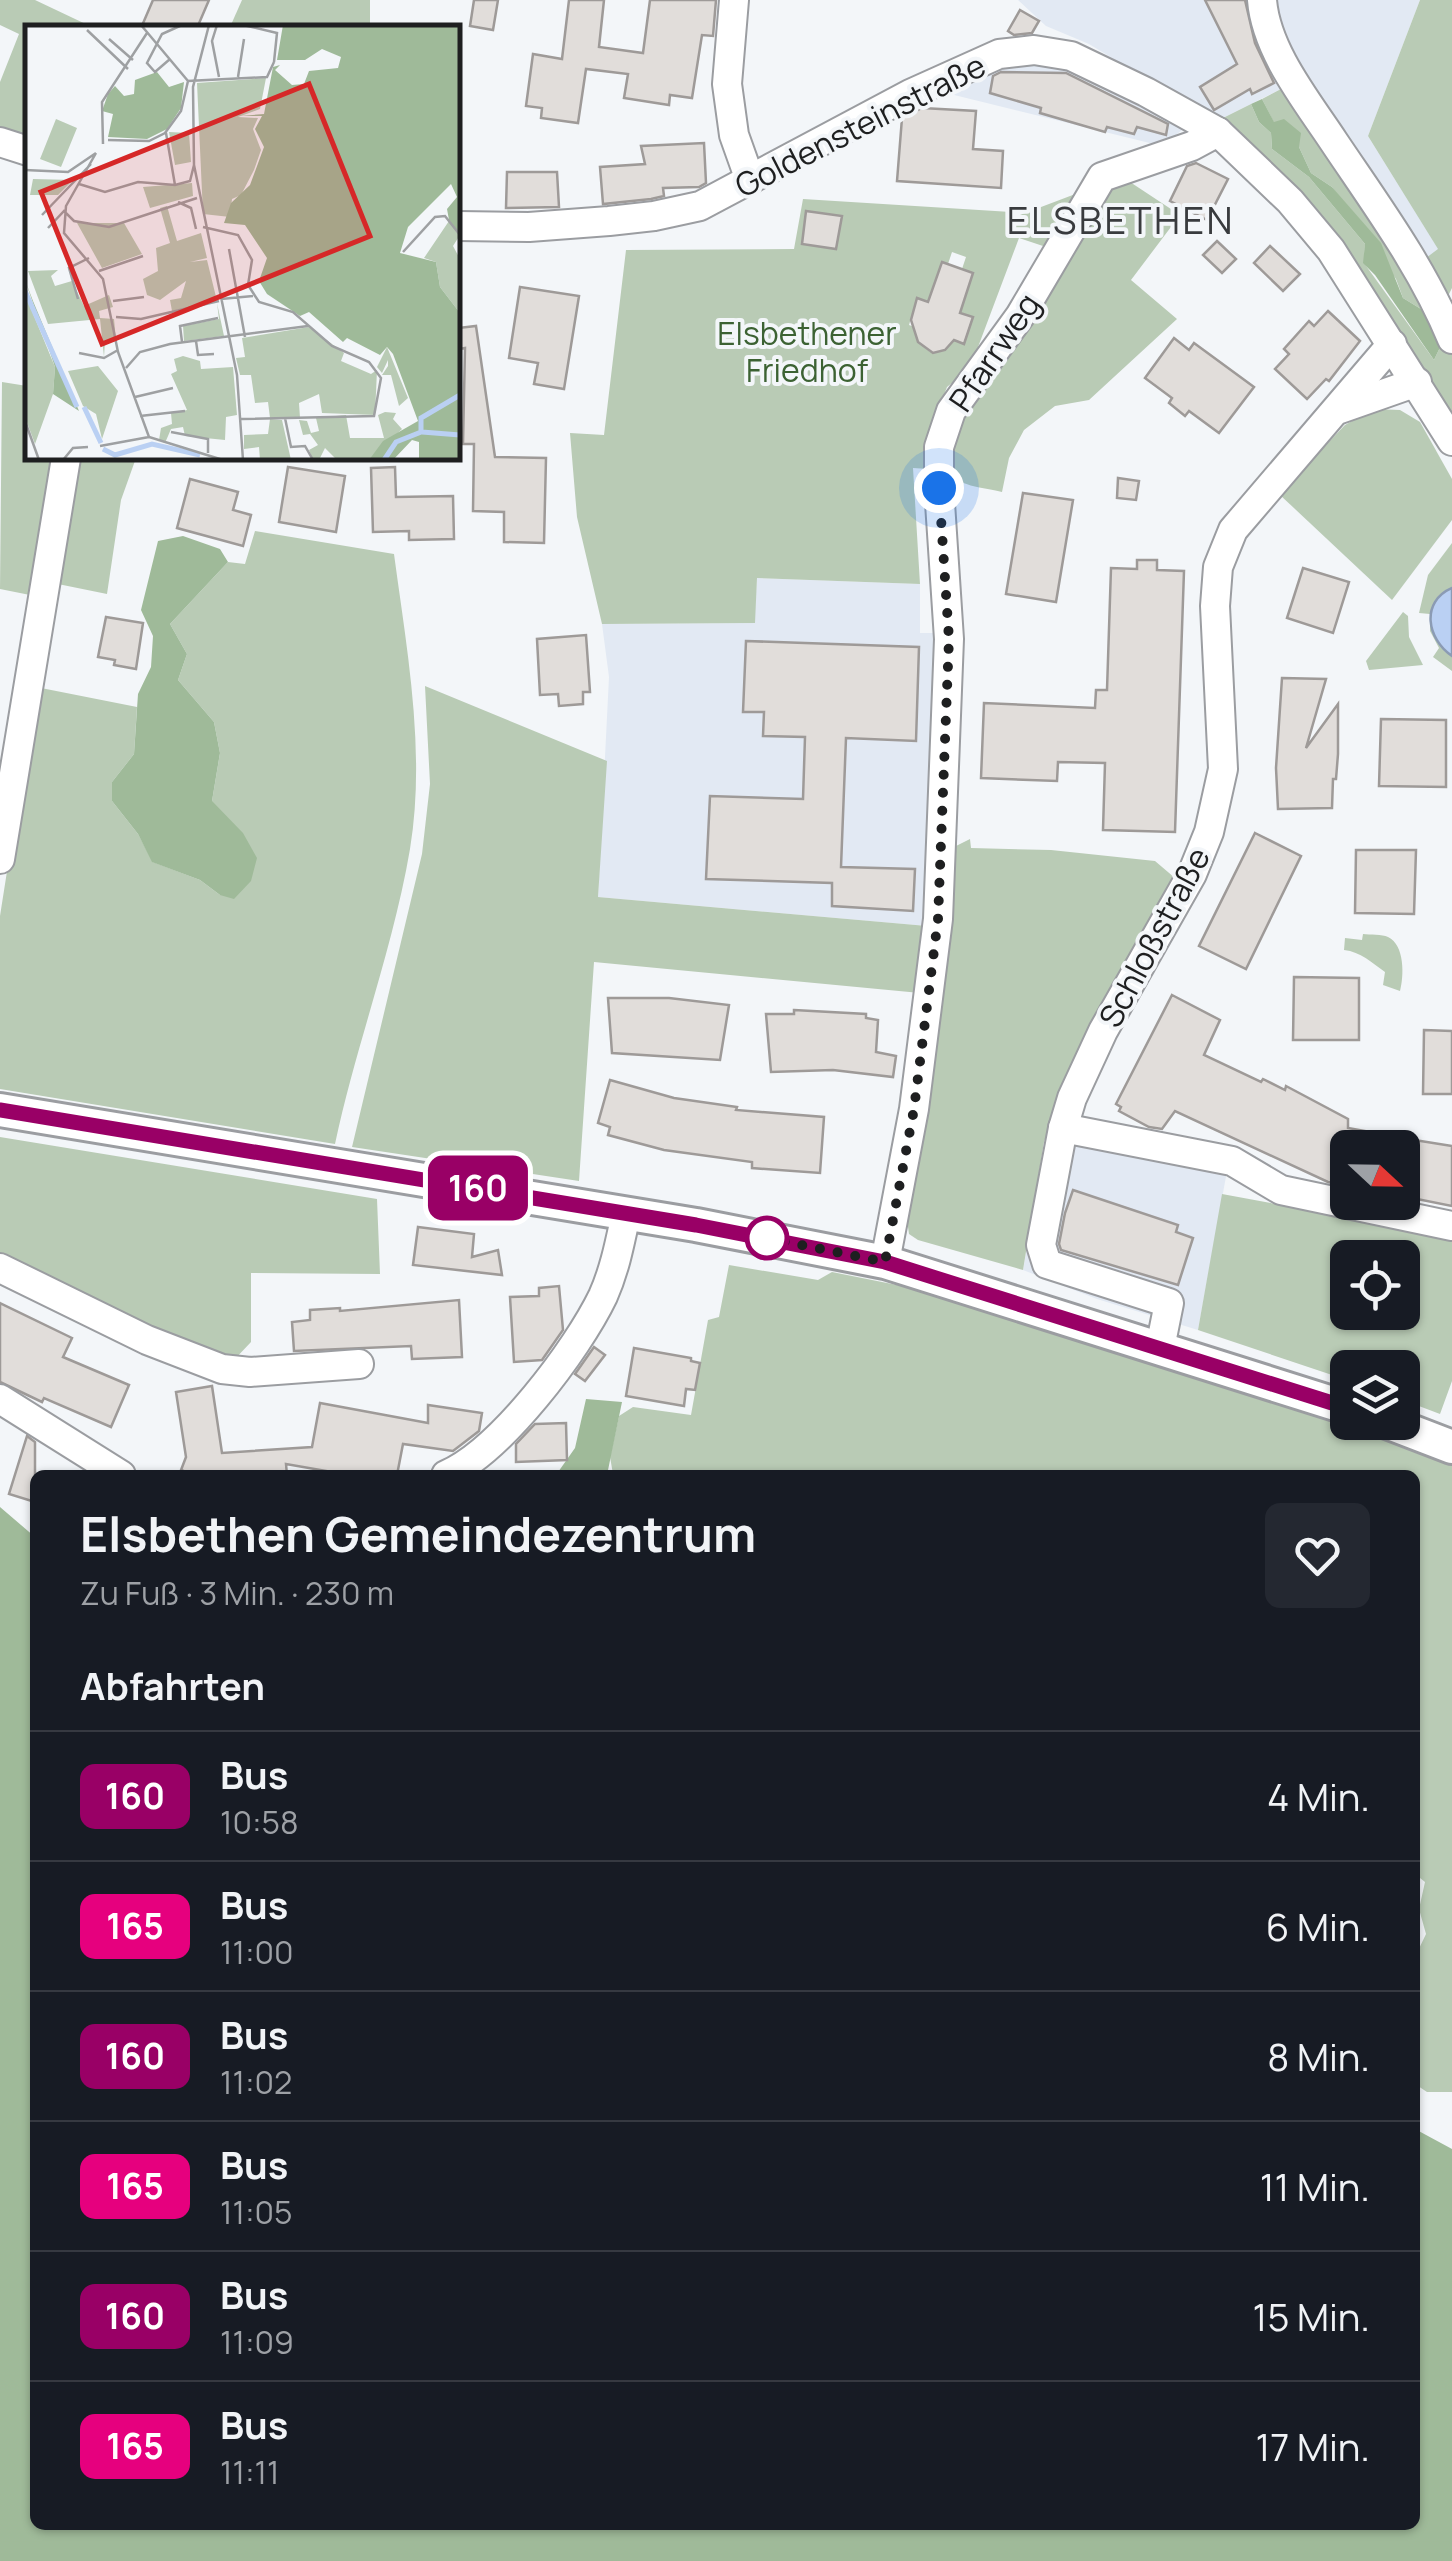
<!DOCTYPE html>
<html lang="de">
<head>
<meta charset="utf-8">
<style>
	:root { --surface:#171b24; --page:#242831; --text:#f1f3f6; --muted:#9ea1a6; --line:#363941 }
	body { margin:0; font-family:Manrope,sans-serif; background:var(--page); color:var(--text); height:100vh; display:flex; flex-direction:column; font-size:38px; white-space:nowrap }
	* { box-sizing:border-box; margin:0 }
	p { font-size:32px; color:var(--muted) }
	.icon { flex:none; width:55px; height:55px; fill:none; stroke:currentColor; stroke-width:2; stroke-linecap:round; stroke-linejoin:round }
	.map { position:relative; flex:1; overflow:hidden }
	.sheet { position:absolute; left:30px; top:1470px; width:1390px; height:1060px; display:flex; flex-direction:column; background:var(--surface); border-radius:15px; box-shadow:0 2px 8px #0004 }
	.sheet>* { flex:none }
	.badge { padding:0 20px; border-radius:15px; font-size:35px; line-height:65px }
	.needle { width:65px; rotate:112deg }
	.tools { position:absolute; left:1330px; top:1130px; display:grid; gap:20px }
	.tools a { display:grid; place-items:center; width:90px; height:90px; border-radius:15px; background:var(--surface); box-shadow:0 2px 8px #0004; font-size:50px }
	.you { position:absolute; width:50px; height:50px; margin:-25px; border:8px solid #fff; border-radius:50%; background:#1a73e8; box-shadow:0 0 0 15px #1a73e833 }
	.map>.badge { position:absolute; translate:-50% -50%; box-shadow:0 0 0 5px #fff }
	h2 { padding:0 50px; font-size:38px; line-height:90px }
	.round { display:grid; place-items:center; flex:none; width:105px; height:105px; border-radius:15px; background:var(--page) }
	.headline { display:flex; align-items:center; justify-content:space-between; height:170px; padding:0 50px }
	h1 { font-size:48px; font-weight:700; line-height:75px }
	ul { padding:0; list-style:none }
	li { display:flex; align-items:center; gap:30px; height:130px; padding:0 50px; border-top:2px solid var(--line) }
	li div { flex:1 }
	li b { display:block; font-size:38px }
	li em { font-style:normal }
	li .badge { min-width:110px; font-weight:700; text-align:center }
	.map>svg:first-child { display:block }
	.built { fill:#e2e9f3 }
	.green { fill:#b9cbb5; fill-rule:evenodd }
	.forest { fill:#9fba99 }
	.water { fill:#bad0f3; stroke:#8b9bb4; stroke-width:2.5 }
	.building { fill:#e1ddda; stroke:#9e9a98; stroke-width:2.5 }
	.lines { fill:none; stroke-linecap:round; stroke-linejoin:round }
	.minor-casing { stroke:#9b9da1; stroke-width:32 }
	.major-casing { stroke:#9b9da1; stroke-width:38 }
	.minor { stroke:#fff; stroke-width:28 }
	.major { stroke:#fff; stroke-width:32 }
	.line-casing { stroke:#fff; stroke-width:22 }
	.line { stroke:#906; stroke-width:15 }
	.walk { stroke:#1e1f20; stroke-width:10; stroke-dasharray:0 18 }
	.stop-dot { fill:#fff; stroke:#906; stroke-width:5 }
	.labels { text-anchor:middle; dominant-baseline:central; stroke-width:8; stroke-linejoin:round; paint-order:stroke }
	.street-label { font-size:32px; fill:#1e1f20; stroke:#f3f6f9 }
	.park-label { font-size:32px; fill:#3c6233; stroke:#f3f6f9 }
	.quarter-label { font-size:38px; letter-spacing:2.5px; fill:#393b3e; stroke:#f3f6f9 }
	.inset-river { fill:none; stroke:#bad0f3; stroke-width:5 }
	.inset-road { fill:none; stroke:#9ea0a2; stroke-width:2.5 }
	.view { fill:#d62828; fill-opacity:0.15; stroke:#d62828; stroke-width:5 }
	.inset-edge { fill:none; stroke:#1e1f20; stroke-width:5 }
</style>
</head>
<body>
<div class="map">
<svg width="1452" height="2561" viewBox="0 0 1452 2561">
	<rect width="100%" height="100%" fill="#f3f6f9"/>
	<g class="built">
		<polygon points="1018,0 1420,0 1368,136 1439,250 1410,268 1281,89 1221,119 1190,105 1089,44 1046,26"/>
		<polygon points="1001,66 1053,66 1089,73 1187,126 1162,146 938,91"/>
		<polygon points="757,578 920,584 920,633 941,633 927,926 598,897 609,677 602,624 754,623"/>
		<polygon points="1047,1134 1227,1171 1198,1330 1097,1299 1023,1270"/>
	</g>
	<g class="green">
		<polygon points="0,0 35,0 92,27 28,28 27,141 0,132 0,82 19,34 0,25"/>
		<polygon points="242,0 370,0 370,27 230,27"/>
		<polygon points="1420,0 1452,0 1452,288 1445,302 1422,261 1438,249 1368,136"/>
		<polygon points="1281,89 1410,268 1434,317 1403,298 1396,279 1332,187 1311,173 1299,147 1274,123 1262,99"/>
		<polygon points="1251,104 1259,122 1271,133 1272,149 1309,177 1365,244 1364,263 1434,360 1445,337 1452,355 1452,418 1340,240 1276,167 1221,119"/>
		<path d="M1127,180L1180,215L1131,280L1177,319L1089,400L1055,406L1024,430L1009,458L1002,492C987,488 952,486 947,469C935,427 1067,247 1095,204L1116,183Z"/>
		<path d="M1078,193L1052,249L1019,238L975,355L964,373L947,387L937,413L928,469L913,468L920,584L757,578L755,623L602,624L577,517L570,433L604,435L626,250L794,249L803,199L1011,212L1015,217ZM952,252L966,257L962,269L973,273L960,313L973,318L964,343L951,339L945,350L930,352L918,342L920,329L909,325L917,299L928,302L942,263L948,264Z"/>
		<polygon points="2,382 27,386 28,458 59,458 35,596 0,589"/>
		<polygon points="1374,409 1400,410 1420,422 1452,479 1452,520 1392,600 1279,494 1345,425"/>
		<polygon points="74,458 136,458 121,500 107,594 53,583"/>
		<path d="M255,531L394,554C407,651 426,752 410,849C393,949 356,1045 335,1144L0,1089V916L36,687L137,707L134,754L112,782V801L138,834L153,862L200,880L220,895L212,801L220,753L214,722L178,680L187,654L170,624L228,562L245,564Z"/>
		<polygon points="1452,543 1452,671 1433,657 1439,648 1430,631 1430,614 1419,613 1428,575"/>
		<polygon points="1403,612 1408,616 1409,637 1423,665 1369,670 1366,661"/>
		<polygon points="425,686 607,761 598,897 927,926 920,993 594,962 579,1181 352,1147 422,854 430,784"/>
		<polygon points="970,839 971,848 1051,850 1155,861 1175,878 1070,1070 1044,1142 1023,1270 918,1240 909,1234 907,1220 937,1017 952,853 956,846"/>
		<path d="M1363,934C1370,935 1382,934 1388,937C1405,945 1404,976 1400,991L1383,985L1385,972C1371,962 1361,952 1344,950L1345,938L1362,940Z"/>
		<polygon points="0,1137 377,1199 380,1274 251,1273 251,1342 233,1361 226,1361 0,1260"/>
		<path d="M1222,1194L1452,1237V1381L1440,1414L1403,1400L1402,1368H1348L1347,1380L1198,1330ZM1348,1258H1402V1312H1348Z"/>
		<polygon points="729,1265 818,1280 832,1272 932,1292 1285,1401 1452,1462 1452,2092 1427,2092 1415,2084 1415,1957 1426,1934 1419,1909 1425,1882 1415,1874 1415,1475 668,1475 640,1470 613,1474 610,1457 619,1416 633,1407 691,1415 708,1320 719,1317"/>
	</g>
	<g class="forest">
		<polygon points="1262,99 1274,122 1284,119 1301,133 1299,147 1311,173 1332,187 1381,243 1403,298 1434,317 1445,337 1434,360 1375,275 1363,263 1365,244 1309,177 1272,149 1271,133 1259,122 1251,104"/>
		<polygon points="183,536 220,549 228,562 170,624 187,654 178,680 214,722 220,753 212,801 243,833 257,858 251,881 234,899 220,895 200,880 152,862 138,834 112,801 112,782 134,754 138,694 151,667 153,636 141,610 158,541"/>
		<polygon points="586,1399 622,1402 607,1475 556,1475 575,1448"/>
		<polygon points="0,1507 35,1537 35,2525 1415,2525 1415,2129 1452,2149 1452,2561 0,2561"/>
	</g>
	<path class="water" d="M1452,588V656C1427,639 1420,602 1452,588Z"/>
	<g class="building">
		<polygon points="153,0 209,0 197,28 141,28"/>
		<polygon points="474,0 498,0 493,30 470,26"/>
		<polygon points="569,0 604,0 599,47 643,53 650,0 716,0 713,36 702,35 692,98 670,95 669,105 624,98 628,74 586,69 578,123 541,118 542,108 526,106 533,54 562,59"/>
		<polygon points="1205,0 1245,0 1255,43 1274,83 1252,94 1250,89 1214,110 1200,87 1237,64"/>
		<polygon points="1020,10 1039,21 1032,33 1014,35 1008,31"/>
		<polygon points="1001,72 1066,73 1168,124 1166,135 1137,127 1134,134 1107,127 1105,132 1040,113 1041,108 990,93 993,76"/>
		<polygon points="922,108 976,111 973,149 1003,151 1001,188 897,181 902,118"/>
		<polygon points="704,143 706,183 699,187 663,188 664,196 651,199 603,204 600,167 645,164 641,146"/>
		<polygon points="1196,163 1228,179 1207,220 1170,201 1187,166"/>
		<polygon points="507,172 557,172 559,207 506,208"/>
		<polygon points="806,211 842,216 836,249 802,244"/>
		<polygon points="1217,241 1236,259 1222,273 1203,255"/>
		<polygon points="1270,246 1300,274 1283,291 1254,263"/>
		<polygon points="942,262 973,273 960,313 973,317 964,344 954,340 945,350 933,353 918,342 911,320 917,298 928,302"/>
		<polygon points="520,287 579,296 564,389 534,384 538,363 509,358"/>
		<polygon points="1328,311 1360,341 1329,381 1326,379 1307,399 1275,369 1289,354 1284,349 1309,321 1314,326"/>
		<polygon points="476,326 495,457 546,458 544,543 504,542 504,512 473,511 474,444 463,444 465,348 459,349 458,328"/>
		<polygon points="1174,338 1189,350 1194,343 1254,387 1219,433 1189,411 1185,416 1169,403 1172,398 1145,378"/>
		<polygon points="288,467 345,476 336,532 279,522"/>
		<polygon points="395,467 396,497 453,496 454,539 409,540 409,531 373,532 371,468"/>
		<polygon points="1118,478 1139,481 1136,500 1117,498"/>
		<polygon points="190,479 238,492 233,510 251,515 243,546 177,528"/>
		<polygon points="1023,493 1073,500 1056,602 1006,594"/>
		<polygon points="1137,560 1157,560 1157,570 1184,571 1175,832 1103,830 1105,763 1058,762 1057,781 981,778 984,703 1095,708 1096,690 1107,690 1111,568 1137,569"/>
		<polygon points="1303,568 1349,582 1333,633 1287,618"/>
		<polygon points="106,617 143,623 136,669 114,665 115,660 98,657"/>
		<polygon points="586,635 590,692 583,692 583,704 559,706 558,694 540,695 537,639"/>
		<polygon points="746,641 919,647 916,741 846,738 841,867 915,869 913,911 832,906 832,883 706,879 710,796 803,799 805,737 763,736 764,712 743,712"/>
		<polygon points="1282,678 1326,679 1306,748 1338,704 1338,754 1336,779 1333,779 1332,808 1278,809 1276,768"/>
		<polygon points="1381,719 1446,720 1446,787 1379,786"/>
		<polygon points="1255,833 1301,856 1246,969 1199,946"/>
		<polygon points="1356,850 1416,850 1414,914 1355,913"/>
		<polygon points="1294,977 1359,978 1359,1040 1293,1040"/>
		<polygon points="1172,995 1220,1020 1204,1055 1261,1082 1263,1079 1285,1090 1286,1086 1348,1119 1348,1128 1398,1137 1397,1148 1348,1148 1348,1186 1328,1182 1175,1111 1162,1129 1149,1127 1119,1111 1121,1107 1116,1104"/>
		<polygon points="608,998 669,998 729,1005 720,1060 612,1053"/>
		<polygon points="794,1010 866,1014 866,1018 878,1020 876,1052 896,1056 893,1077 833,1070 771,1072 766,1014 794,1014"/>
		<polygon points="1424,1030 1452,1031 1452,1094 1423,1094"/>
		<polygon points="610,1080 674,1098 737,1107 736,1110 824,1117 820,1173 752,1168 752,1162 664,1150 608,1135 610,1127 598,1123"/>
		<polygon points="1402,1138 1452,1146 1452,1206 1402,1196"/>
		<polygon points="1073,1190 1178,1225 1176,1232 1193,1238 1178,1285 1061,1250 1059,1244 1065,1213"/>
		<polygon points="418,1227 474,1234 472,1257 498,1250 502,1275 413,1265"/>
		<polygon points="559,1286 563,1330 542,1360 514,1362 510,1297 539,1296 539,1288"/>
		<polygon points="459,1300 462,1357 412,1359 411,1346 294,1351 292,1322 310,1320 310,1310 340,1308 340,1311"/>
		<polygon points="0,1303 72,1338 63,1357 129,1385 111,1427 44,1398 42,1402 0,1382"/>
		<polygon points="594,1347 605,1355 585,1381 575,1374"/>
		<polygon points="634,1348 691,1358 691,1361 700,1363 695,1390 686,1389 684,1406 626,1396"/>
		<polygon points="212,1386 222,1453 312,1447 320,1403 428,1423 428,1405 482,1413 479,1431 453,1451 403,1444 397,1475 349,1475 286,1464 287,1475 193,1475 181,1470 186,1457 176,1392"/>
		<polygon points="566,1423 567,1460 516,1462 516,1444 535,1424"/>
		<polygon points="27,1436 35,1442 35,1502 9,1494"/>
	</g>
	<g class="lines">
		<defs>
			<g id="minor">
				<polyline points="734,0 727,84 734,135 750,180"/>
				<path d="M1262,0C1266,51 1307,101 1334,142C1377,206 1423,268 1452,339"/>
				<polyline points="0,142 28,151"/>
				<polyline points="458,226 529,227 609,221 654,216 700,206 910,94 999,54 1034,50 1071,56 1146,92 1218,132 1290,201 1331,250 1452,441"/>
				<polyline points="1340,409 1417,382"/>
				<polyline points="0,859 66,458"/>
				<polyline points="1063,1128 1232,1161 1281,1190 1452,1226"/>
				<polyline points="885,1262 914,1109 938,919 949,639 939,488 939,447 951,411 1020,316 1102,177 1192,146 1218,132"/>
				<polyline points="0,1268 147,1340 222,1369 250,1372 359,1364"/>
				<polyline points="1160,1348 1169,1303 1047,1264 1041,1245 1063,1128 1072,1098 1103,1031 1192,874 1209,832 1223,769 1215,606 1218,567 1233,530 1392,344"/>
				<polyline points="0,1399 121,1475"/>
				<path d="M446,1475C501,1451 577,1350 603,1296C615,1269 620,1242 626,1214"/>
			</g>
			<g id="major">
				<polyline points="0,1110 696,1225 885,1262 1348,1408"/>
				<polyline points="1387,1422 1452,1447"/>
			</g>
		</defs>
		<use href="#minor" class="minor-casing"/>
		<use href="#major" class="major-casing"/>
		<use href="#minor" class="minor"/>
		<use href="#major" class="major"/>
	</g>
	<g class="lines">
		<defs>
			<polyline id="line" points="0,1110 696,1225 885,1262 1348,1408"/>
		</defs>
		<use href="#line" class="line-casing"/>
		<use href="#line" class="line"/>
		<polyline class="walk" points="767,1238 885,1262 914,1109 938,919 949,639 939,488"/>
	</g>
	<circle class="stop-dot" cx="767" cy="1238" r="20"/>
	<g class="labels">
		<g class="street-label">
			<text transform="translate(860 125) rotate(-27)">Goldensteinstraße</text>
			<text transform="translate(994 352) rotate(-56)">Pfarrweg</text>
			<text transform="translate(1154 937) rotate(-62)">Schloßstraße</text>
		</g>
		<g class="park-label">
			<text x="807" y="333">Elsbethener<tspan x="807" dy="37">Friedhof</tspan></text>
		</g>
		<g class="quarter-label">
			<text x="1121" y="219">ELSBETHEN</text>
		</g>
	</g>
	<g transform="translate(25 25)">
		<rect width="435" height="435" fill="#f3f6f9"/>
		<path d="M241,53L235,84L213,92L233,93L228,104L236,125L229,145L216,170L207,174L205,192L178,189L172,58ZM31,94L52,103L36,142L15,134ZM144,107L164,108L166,137L150,140ZM48,155L33,170H5L8,154ZM167,158L168,171L125,183L118,162ZM142,181L152,216L176,208L182,233L165,237L182,235L192,276L147,286L145,275L156,273L161,256L135,275L122,270L118,254L133,246L131,223L145,218L135,183ZM424,196L435,210L428,221L435,234V288L415,262L411,237L399,233ZM52,198H99L117,229L77,243ZM33,245L26,251L30,261L47,256L59,281L84,270L88,282L74,286L75,293L89,294L91,315L80,316L79,332L75,294L23,299L3,246ZM0,269L30,342L28,369L10,419L0,392ZM192,278L199,311L159,316L158,301L194,294ZM284,302L319,328L316,336L346,349L352,345L350,390L297,388L294,369L274,378L275,393H245L243,377L230,378L226,350H215L211,333L220,332L217,313ZM362,322L383,373L374,381L366,350H357L363,341V335L357,348L352,342ZM158,331L175,336L176,344L208,342L212,390L201,392L200,415L160,411L158,402L146,404L140,418L134,415L136,403L147,399L146,388L162,385L146,349L152,346L149,334ZM73,341L93,366L77,414L71,389L58,381L43,346ZM360,387L371,388L368,394L377,404L344,435H312L300,423L294,435L287,433L284,425L293,420L285,409L278,410L274,395L282,396L286,408L294,406L291,393L321,390L325,413H359L353,390ZM245,394L257,395L266,435H235L234,422L219,424V410L243,409Z" fill="#b9cbb5"/>
		<path d="M258,0H435V210L424,195L422,184L432,172L426,159L383,202L375,228L411,237L415,262L435,288V435H394V417L387,415L368,435H344L358,416L393,396L368,329L362,322L355,330L322,313L318,317L284,287L275,291L242,269L234,256L242,233L220,200L199,198L206,178L225,160L239,122L230,104L237,91H215L239,89L248,42L255,40L250,45L267,60L279,59L284,46L313,43L316,32L297,24L280,35H252ZM132,47L144,62L159,57L156,83L142,104L122,114L83,112L88,89L77,86L83,69L90,61L99,71L109,69L110,55ZM0,255L8,276L54,386L28,369L30,342Z" fill="#9fba99"/>
		<path class="inset-river" d="M0,266L52,382M59,382L76,418M397,407L435,410M78,424L90,430L127,419L175,430M359,435L371,417L396,407V393L435,370"/>
		<path class="inset-road" d="M116,0L163,56M184,0L168,62L169,140L212,350L218,435M192,0L187,16L194,52M218,0L252,8L249,37M62,5L103,44M84,14L108,35M145,34L130,47L122,38L137,9L157,0M213,52L219,14M141,108L150,160M83,115L124,116L140,108L156,86L163,56L242,52L249,37M78,119L77,77L122,8M71,128L41,181L39,208L78,254L93,327L124,412L198,435M0,145L43,147L71,128M54,159L80,167L113,157L150,160L165,156L169,140M153,177L166,183L171,204M17,190L66,139M178,202L213,210L227,235L223,260L234,277L268,287L307,321L344,337L356,353L349,391L216,394M23,203L39,186L49,196L84,202L172,173M204,224L220,312M378,227L410,192L420,191L435,210M74,246L118,231M53,274L44,243L64,233M196,274L228,271M88,276L119,272M91,292L116,294L194,276M171,316L173,330L189,329M157,317L155,301L193,293M54,328L79,333L93,325M101,343L115,327L145,319L283,301M110,372L148,363M115,391L160,386M260,393L266,422L280,421L288,435M0,396L14,435M146,407L183,414V428M75,421L124,412M38,435L48,423L63,422"/>
		<path class="view" d="M284,59L345,211L77,319L16,167Z"/>
		<rect width="435" height="435" class="inset-edge"/>
	</g>
</svg>
<div class="tools">
<a><svg class="needle" viewBox="-14 -14 28 28"><path d="M0-13l5 13h-10z" fill="#e53935"/><path d="M0 13l5-13h-10z" fill="#9ea1a6"/></svg></a>
<a><svg class="icon" aria-label="locate" viewBox="0 0 24 24"><circle cx="12" cy="12" r="6"/><path d="M12 2v4M12 18v4M2 12h4M18 12h4"/></svg></a>
<a><svg class="icon" aria-label="layers" viewBox="0 0 24 24"><path d="M12 4l9 5-9 5-9-5zM3 14l9 5 9-5"/></svg></a>
</div>
<div class="you" style="left:939px;top:488px"></div>
<b class="badge" style="left:478px;top:1188px;background:#906;color:#fff">160</b>
<section class="sheet">
<div class="headline"><div><h1>Elsbethen Gemeindezentrum</h1><p>Zu Fuß · 3 Min. · 230 m</p></div><a class="round"><svg class="icon" aria-label="heart" viewBox="0 0 24 24"><path d="M12 20l-8-8c-3-5 5-10 8-4 3-6 11-1 8 4z"/></svg></a></div>
<h2>Abfahrten</h2>
<ul>
<li><span class="badge" style="background:#906;color:#fff">160</span><div><b>Bus</b><p>10:58</p></div><em>4 Min.</em></li>
<li><span class="badge" style="background:#e6007e;color:#fff">165</span><div><b>Bus</b><p>11:00</p></div><em>6 Min.</em></li>
<li><span class="badge" style="background:#906;color:#fff">160</span><div><b>Bus</b><p>11:02</p></div><em>8 Min.</em></li>
<li><span class="badge" style="background:#e6007e;color:#fff">165</span><div><b>Bus</b><p>11:05</p></div><em>11 Min.</em></li>
<li><span class="badge" style="background:#906;color:#fff">160</span><div><b>Bus</b><p>11:09</p></div><em>15 Min.</em></li>
<li><span class="badge" style="background:#e6007e;color:#fff">165</span><div><b>Bus</b><p>11:11</p></div><em>17 Min.</em></li>
</ul>
</section>
</div>
</body>
</html>
